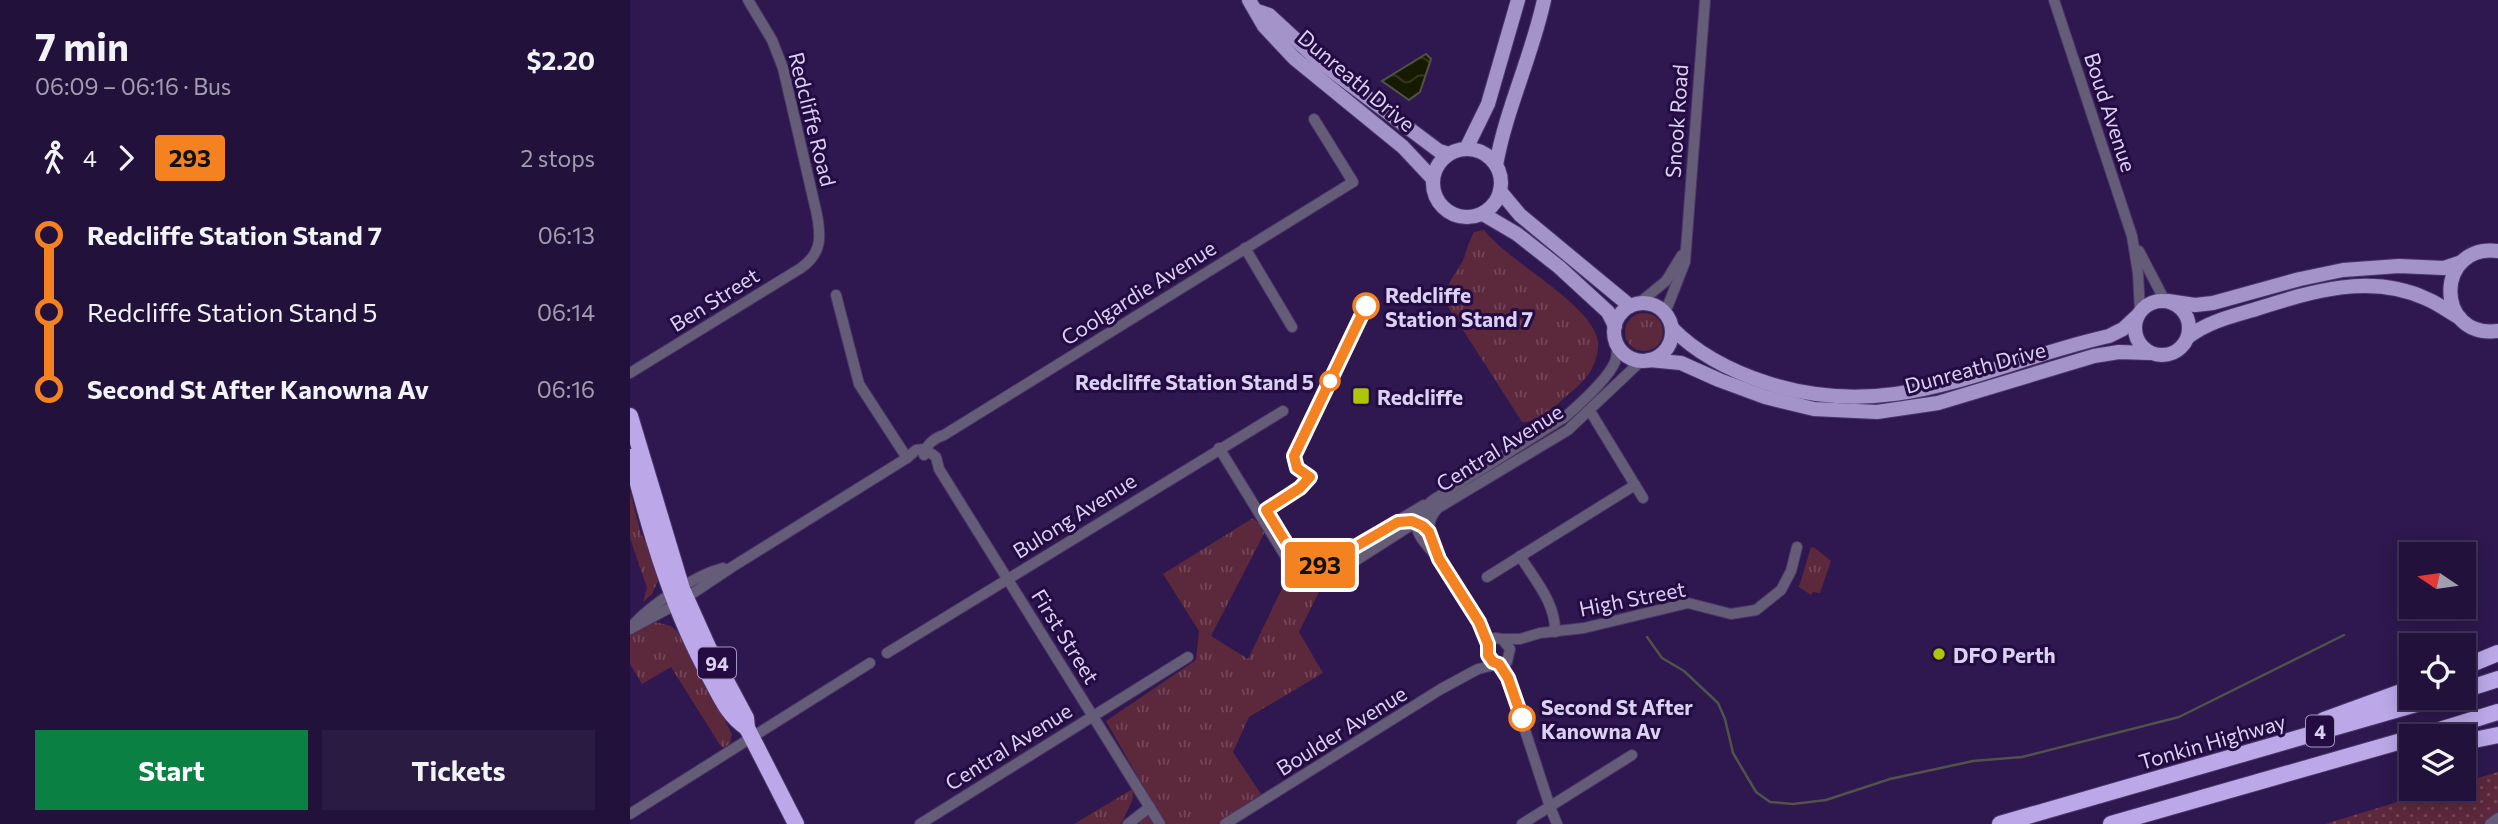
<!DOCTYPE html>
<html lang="en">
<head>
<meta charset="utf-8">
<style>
	:root { --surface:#22123b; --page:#2a1b42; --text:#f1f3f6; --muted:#a29eaf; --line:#3f3255; --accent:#0b8043 }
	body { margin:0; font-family:Commissioner,sans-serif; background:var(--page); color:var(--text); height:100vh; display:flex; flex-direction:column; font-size:26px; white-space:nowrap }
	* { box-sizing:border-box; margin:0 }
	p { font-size:23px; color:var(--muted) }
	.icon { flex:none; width:38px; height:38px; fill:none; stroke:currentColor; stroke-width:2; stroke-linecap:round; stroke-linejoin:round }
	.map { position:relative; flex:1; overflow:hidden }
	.side { display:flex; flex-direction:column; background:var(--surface); width:630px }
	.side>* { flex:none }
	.badge { padding:0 14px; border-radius:5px; font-size:24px; line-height:46px }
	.needle { width:46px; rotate:283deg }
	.tools { position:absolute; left:1769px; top:542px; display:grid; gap:14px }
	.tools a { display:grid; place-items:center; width:77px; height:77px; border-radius:0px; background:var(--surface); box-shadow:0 4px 18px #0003,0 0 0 2px var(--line); font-size:35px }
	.map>.badge { position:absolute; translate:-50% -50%; box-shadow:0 0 0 4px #fff }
	.legs { display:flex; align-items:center; gap:10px; height:77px; padding:0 35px; font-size:23px }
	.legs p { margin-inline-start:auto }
	.headline { display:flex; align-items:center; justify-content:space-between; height:119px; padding:0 35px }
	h1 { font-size:38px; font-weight:700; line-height:52px }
	.primary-button { display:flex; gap:14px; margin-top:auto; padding:14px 35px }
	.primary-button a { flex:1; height:80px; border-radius:0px; background:var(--accent); color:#fff; font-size:28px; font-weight:700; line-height:80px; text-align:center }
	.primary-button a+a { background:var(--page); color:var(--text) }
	ul { padding:0 35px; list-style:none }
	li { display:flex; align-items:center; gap:24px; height:77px; font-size:26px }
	li i { display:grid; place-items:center; width:10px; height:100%; margin:0 9px; background:currentColor }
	li i::after { content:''; width:18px; height:18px; margin:-9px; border:5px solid; border-radius:50%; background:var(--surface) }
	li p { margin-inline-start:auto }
	li:first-child i { background:linear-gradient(#0000 50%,currentColor 0) }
	li:last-child i { background:linear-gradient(currentColor 50%,#0000 0) }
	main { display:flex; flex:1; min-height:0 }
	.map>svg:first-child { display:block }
	.grass { fill:url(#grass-tufts) }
	.park { fill:url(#park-dots) }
	.water { fill:url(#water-waves); stroke:#515249; stroke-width:2 }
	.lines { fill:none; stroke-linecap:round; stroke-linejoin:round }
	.stream { stroke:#515249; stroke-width:2.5 }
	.minor-casing { stroke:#4a3669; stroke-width:12 }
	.major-casing { stroke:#4a3669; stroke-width:16 }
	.highway-casing { stroke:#4a3669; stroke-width:18 }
	.minor { stroke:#655d77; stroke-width:10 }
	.major { stroke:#a393c8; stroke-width:14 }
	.highway { stroke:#bca8e9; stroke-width:16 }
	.line-1-casing { stroke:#fff; stroke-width:16 }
	.line-1 { stroke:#f58220; stroke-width:10 }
	.stop-1-dot { fill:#fff; stroke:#f58220; stroke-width:3.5 }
	.poi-dot { fill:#aec509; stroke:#240c43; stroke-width:2.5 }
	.labels { text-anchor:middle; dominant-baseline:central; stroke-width:6; stroke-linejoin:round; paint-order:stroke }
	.shield { fill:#240c43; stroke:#a396be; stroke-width:2 }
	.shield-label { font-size:19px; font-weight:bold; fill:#dad1f3 }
	.street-label { font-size:21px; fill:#dad1f3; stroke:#240c43 }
	.stop-label { font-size:21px; font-weight:bold; fill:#dad1f3; stroke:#240c43; text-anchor:start }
	.poi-label { font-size:21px; font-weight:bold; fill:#dad1f3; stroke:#240c43; text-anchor:start }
</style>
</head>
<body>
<main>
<section class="side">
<div class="headline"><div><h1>7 min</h1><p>06:09 – 06:16 · Bus</p></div><b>$2.20</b></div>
<div class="legs"><svg class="icon" aria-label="walk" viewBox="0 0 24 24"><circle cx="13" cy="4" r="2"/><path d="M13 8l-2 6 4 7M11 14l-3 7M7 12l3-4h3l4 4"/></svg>4<svg class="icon" aria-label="forward" viewBox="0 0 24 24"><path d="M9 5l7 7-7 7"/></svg><b class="badge" style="background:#f58220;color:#111">293</b><p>2 stops</p></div>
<ul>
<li><i style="color:#f58220"></i><b>Redcliffe Station Stand 7</b><p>06:13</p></li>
<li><i style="color:#f58220"></i><span>Redcliffe Station Stand 5</span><p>06:14</p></li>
<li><i style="color:#f58220"></i><b>Second St After Kanowna Av</b><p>06:16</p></li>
</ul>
<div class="primary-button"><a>Start</a><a>Tickets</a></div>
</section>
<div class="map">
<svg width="1868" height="824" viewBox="0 0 1868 824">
	<defs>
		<pattern id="grass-tufts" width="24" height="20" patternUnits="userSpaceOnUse" patternTransform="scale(1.75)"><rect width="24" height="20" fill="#5c283c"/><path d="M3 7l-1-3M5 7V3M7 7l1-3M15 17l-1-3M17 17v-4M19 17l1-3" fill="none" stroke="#734659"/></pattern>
		<pattern id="park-dots" width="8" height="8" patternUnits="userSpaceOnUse" patternTransform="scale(1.75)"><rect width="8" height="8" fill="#5c283c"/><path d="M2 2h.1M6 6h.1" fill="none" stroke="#734659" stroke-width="1.8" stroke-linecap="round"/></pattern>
		<pattern id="water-waves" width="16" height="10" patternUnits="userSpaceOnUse" patternTransform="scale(1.75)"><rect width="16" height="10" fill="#161b00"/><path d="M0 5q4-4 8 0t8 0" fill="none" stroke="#373b26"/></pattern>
	</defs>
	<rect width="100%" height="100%" fill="#2e184f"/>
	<g class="grass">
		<path d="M854,230C878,262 963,304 968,342C969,351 965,364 960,372C953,383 942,391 933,399C923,409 907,424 892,422L817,305C814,281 825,278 834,258C837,249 839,241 844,232Z"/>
		<circle cx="1014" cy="332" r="19"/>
		<polygon points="0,491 11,534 17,544 28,581 22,594 13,602 17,588 0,538"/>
		<polygon points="623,518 636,530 581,636 618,659 657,578 693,555 701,559 695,568 698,574 669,632 693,673 619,717 603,752 633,797 590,824 509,824 521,800 476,721 566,660 569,631 533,574"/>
		<polygon points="1181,547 1185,548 1201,561 1190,593 1183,592 1181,595 1169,587"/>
		<polygon points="26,622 41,626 48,632 102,734 100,743 94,748 90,745 41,667 12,684 0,664 0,635"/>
		<polygon points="504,788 502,801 491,824 444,824"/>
	</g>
	<polygon class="park" points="1868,772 1868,818 1860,824 1695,824 1810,789 1834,789 1834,782"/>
	<polygon class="water" points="796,54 801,59 790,92 779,100 752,81"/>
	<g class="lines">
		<polyline class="stream" points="1017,637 1032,658 1054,671 1088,703 1095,719 1103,753 1126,792 1140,802 1163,804 1196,800 1260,779 1343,761 1392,757 1549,717 1714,635"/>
		<defs>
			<g id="minor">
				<polyline points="1424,0 1502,236 1508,273 1510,312"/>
				<polyline points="615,248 662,327"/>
				<polyline points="1509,251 1535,301"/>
				<polyline points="206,295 229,384 277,458"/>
				<polyline points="1008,304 1036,281 1052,255"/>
				<polyline points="1035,313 1055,262 1075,0"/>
				<path d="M0,373L171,268C192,253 191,237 187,215L153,68L142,40L118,0"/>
				<polyline points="960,411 1013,498"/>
				<path d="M589,448L664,570C676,582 684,582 700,577L808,508"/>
				<path d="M294,455C296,445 304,438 314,435L723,182L684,119"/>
				<path d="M806,550C800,533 794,523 808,508L938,430L1011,361"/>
				<path d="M662,553C674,572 682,569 701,561L794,505"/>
				<path d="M890,556C904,579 926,603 925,632"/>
				<polyline points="857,577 1005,485"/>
				<polyline points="0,629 45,605 102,567 277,458 286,450 295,449 306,457 309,469 530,824"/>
				<path d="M0,629C15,608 67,574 93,568"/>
				<polyline points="872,639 890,639 910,633 954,628 1058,603 1101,614 1126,610 1151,590 1161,571 1167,547"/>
				<path d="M858,644C845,614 827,585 808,559C802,550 789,539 787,528C786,516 795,507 803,500L935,417C950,404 977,380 985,362C987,357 987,350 987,345"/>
				<polyline points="257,653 653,411"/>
				<polyline points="869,664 878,678 920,807 927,824"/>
				<polyline points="0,814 240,663"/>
				<polyline points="290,824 558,657"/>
				<polyline points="498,824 520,807"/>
				<path d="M595,824L811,689L848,669L877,662L880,649L872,639L865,638L858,644C857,652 858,659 866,663"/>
				<polyline points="892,824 1002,755"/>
				<polyline points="1860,824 1868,818"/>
			</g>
			<g id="major">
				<polyline points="619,0 634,26 664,58 773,147 803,179"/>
				<polyline points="627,11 639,15 690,62 777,127 809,151 819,154"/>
				<circle cx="837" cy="183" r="34"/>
				<polyline points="836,149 858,104 888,0"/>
				<path d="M866,165C876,109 902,56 914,0"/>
				<polyline points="870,191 890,215 1000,306"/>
				<polyline points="853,214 887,234 929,267 978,312 985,326"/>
				<path d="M1868,251C1805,243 1804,339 1868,331"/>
				<circle cx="1532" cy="328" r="27"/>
				<polyline points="1538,301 1565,305 1583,303 1670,279 1713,270 1769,266 1814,268 1832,262"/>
				<circle cx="1013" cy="332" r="29"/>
				<path d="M1042,328C1068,355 1101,371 1137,383C1266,424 1358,363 1479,336L1493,329L1508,315"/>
				<path d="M1558,337C1578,322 1599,317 1623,310C1680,292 1740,272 1797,299C1809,304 1819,312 1830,318"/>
				<polyline points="1019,360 1051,363 1089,380 1135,397 1184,409 1247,412 1308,403 1464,356 1489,352 1520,353"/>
			</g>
			<g id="highway">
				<polyline points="0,416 52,589 78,647 116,718 117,728 166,824"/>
				<path d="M1,457C21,535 43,611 82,681C92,700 99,716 117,728"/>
				<polyline points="1834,667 1868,653"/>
				<polyline points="1834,690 1868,679"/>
				<polyline points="1694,720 1782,688"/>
				<polyline points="1787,737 1868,712"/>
				<polyline points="1834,742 1868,735"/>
				<polyline points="1370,824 1807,698"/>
				<polyline points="1481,824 1782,738"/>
			</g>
		</defs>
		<use href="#minor" class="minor-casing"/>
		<use href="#major" class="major-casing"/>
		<use href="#highway" class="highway-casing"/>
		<use href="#minor" class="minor"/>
		<use href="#major" class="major"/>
		<use href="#highway" class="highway"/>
	</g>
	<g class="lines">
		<defs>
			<polyline id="line-1" points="736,306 664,456 667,468 680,477 670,488 636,510 665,558 676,567 686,567 701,561 768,522 782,521 793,526 799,532 809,559 849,622 858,644 858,655 863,662 869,664 878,678 892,718"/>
		</defs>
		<use href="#line-1" class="line-1-casing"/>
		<use href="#line-1" class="line-1"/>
	</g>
	<g class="stop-1-dot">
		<circle cx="736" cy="306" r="12"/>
		<circle cx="700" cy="381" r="9"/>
		<circle cx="892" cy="718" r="12"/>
	</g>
	<g class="poi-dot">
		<rect x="722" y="387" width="18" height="18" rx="3.5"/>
		<circle cx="1309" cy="654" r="7"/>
	</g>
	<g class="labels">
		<g class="shield">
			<rect x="68" y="647.5" width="38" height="31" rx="5"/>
			<rect x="1676" y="715.5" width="28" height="31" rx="5"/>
		</g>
		<g class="shield-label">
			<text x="87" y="663">94</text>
			<text x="1690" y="731">4</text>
		</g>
		<g class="street-label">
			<text transform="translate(727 80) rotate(40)">Dunreath Drive</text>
			<text transform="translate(1481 112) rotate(72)">Boud Avenue</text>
			<text transform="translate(183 119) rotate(76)">Redcliffe Road</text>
			<text transform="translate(1046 121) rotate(-86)">Snook Road</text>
			<text transform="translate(508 292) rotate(-32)">Coolgardie Avenue</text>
			<text transform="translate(84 299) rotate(-32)">Ben Street</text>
			<text transform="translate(1345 367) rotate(-15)">Dunreath Drive</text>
			<text transform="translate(869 447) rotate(-32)">Central Avenue</text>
			<text transform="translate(444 515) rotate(-32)">Bulong Avenue</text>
			<text transform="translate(1002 598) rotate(-11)">High Street</text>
			<text transform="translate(436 636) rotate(58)">First Street</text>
			<text transform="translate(711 730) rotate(-32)">Boulder Avenue</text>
			<text transform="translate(1582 741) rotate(-16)">Tonkin Highway</text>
			<text transform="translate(378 746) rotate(-32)">Central Avenue</text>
		</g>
		<g class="stop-label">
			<text x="755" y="294">Redcliffe<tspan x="755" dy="24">Station Stand 7</tspan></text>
			<text x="684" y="381" text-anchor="end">Redcliffe Station Stand 5</text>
			<text x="911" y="706">Second St After<tspan x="911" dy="24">Kanowna Av</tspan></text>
		</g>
		<g class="poi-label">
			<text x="747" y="396">Redcliffe</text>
			<text x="1323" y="654">DFO Perth</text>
		</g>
	</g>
</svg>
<div class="tools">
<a><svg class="needle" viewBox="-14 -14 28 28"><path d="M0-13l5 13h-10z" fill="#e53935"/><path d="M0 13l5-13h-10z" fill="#a29eaf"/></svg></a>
<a><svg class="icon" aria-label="locate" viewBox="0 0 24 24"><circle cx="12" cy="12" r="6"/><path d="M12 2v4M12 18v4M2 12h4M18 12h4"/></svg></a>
<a><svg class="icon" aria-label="layers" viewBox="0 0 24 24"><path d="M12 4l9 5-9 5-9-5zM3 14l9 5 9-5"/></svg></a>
</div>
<b class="badge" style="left:690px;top:565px;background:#f58220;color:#111">293</b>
</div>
</main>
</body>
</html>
